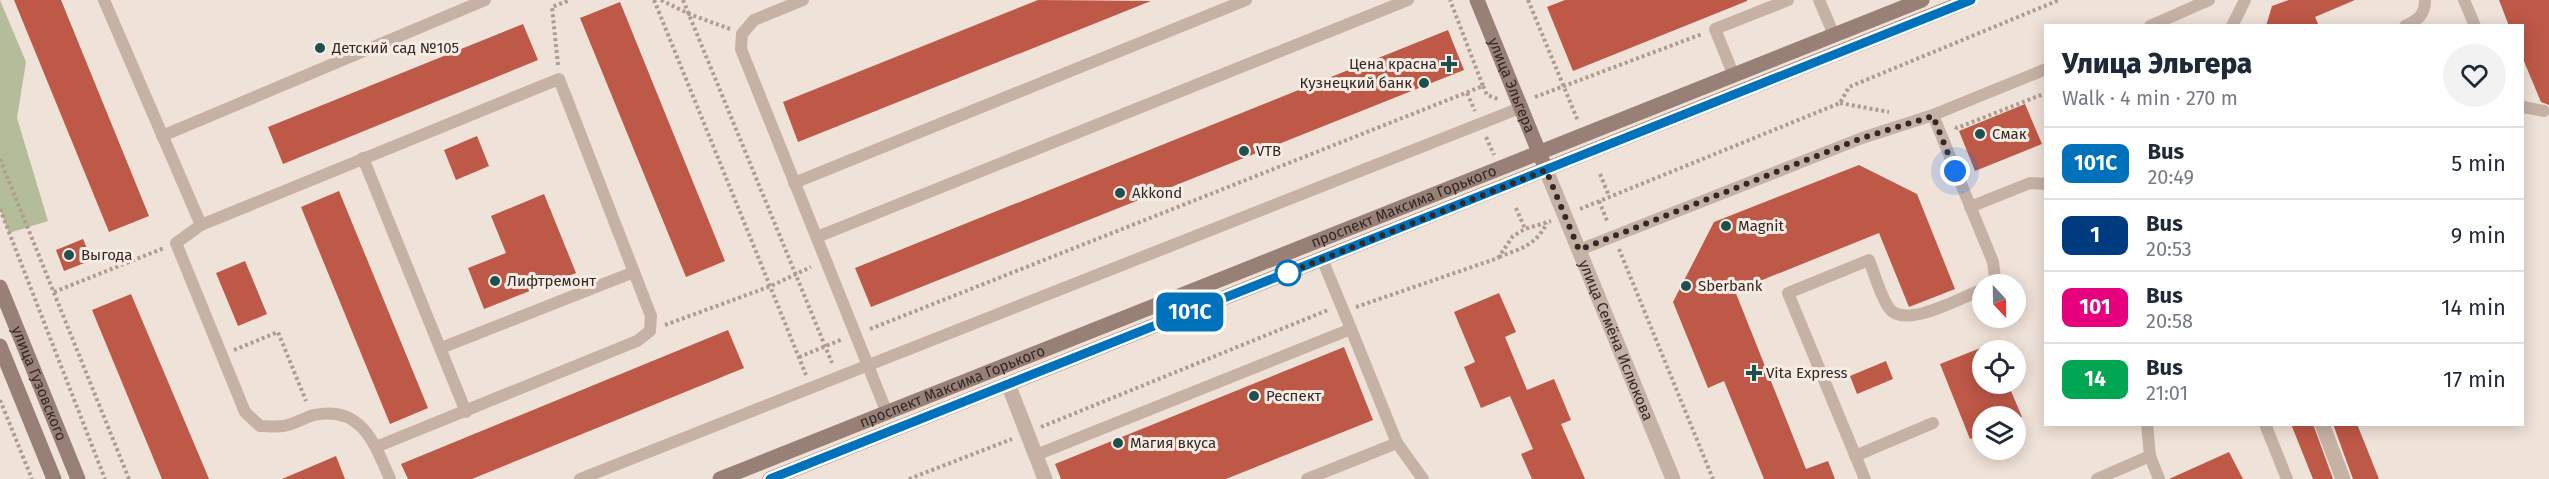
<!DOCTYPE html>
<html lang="en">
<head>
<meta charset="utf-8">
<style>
	:root { --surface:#fff; --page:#f2f2f3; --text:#1f2937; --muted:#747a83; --line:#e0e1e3 }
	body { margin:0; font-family:"Fira Sans",sans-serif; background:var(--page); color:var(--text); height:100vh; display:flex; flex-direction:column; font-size:22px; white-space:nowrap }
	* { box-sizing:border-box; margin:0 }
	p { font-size:20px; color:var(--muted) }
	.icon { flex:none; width:33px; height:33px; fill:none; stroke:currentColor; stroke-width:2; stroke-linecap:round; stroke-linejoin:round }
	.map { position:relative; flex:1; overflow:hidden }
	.panel { position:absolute; left:2044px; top:24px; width:480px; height:402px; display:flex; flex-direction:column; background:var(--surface); border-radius:0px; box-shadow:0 3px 15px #0003 }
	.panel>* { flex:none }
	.badge { padding:0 12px; border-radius:9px; font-size:21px; line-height:39px }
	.needle { width:39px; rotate:158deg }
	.buttons { position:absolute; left:1972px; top:274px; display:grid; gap:12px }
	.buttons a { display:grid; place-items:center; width:54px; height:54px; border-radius:50%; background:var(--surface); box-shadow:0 3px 15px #0003; font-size:30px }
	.you { position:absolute; width:30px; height:30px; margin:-15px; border:4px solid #fff; border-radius:50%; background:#1a73e8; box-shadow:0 0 0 9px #1a73e833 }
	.map>.badge { position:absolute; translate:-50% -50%; box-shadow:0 0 0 3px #fff }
	.round { display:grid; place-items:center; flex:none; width:63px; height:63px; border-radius:32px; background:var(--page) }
	.headline { display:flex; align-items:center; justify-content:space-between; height:102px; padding:0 18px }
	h1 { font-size:28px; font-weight:800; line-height:45px }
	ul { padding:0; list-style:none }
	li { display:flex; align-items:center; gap:18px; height:72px; padding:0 18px; border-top:2px solid var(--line) }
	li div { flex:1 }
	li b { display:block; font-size:22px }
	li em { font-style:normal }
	li .badge { min-width:66px; font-weight:700; text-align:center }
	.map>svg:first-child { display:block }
	.green { fill:#b4bd99 }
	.building { fill:#be5847 }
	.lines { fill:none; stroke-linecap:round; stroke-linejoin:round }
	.path { stroke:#b19b8f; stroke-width:4; stroke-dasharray:3 3; stroke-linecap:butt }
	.lane { stroke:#c6b1a5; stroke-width:12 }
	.street { stroke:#c6b1a5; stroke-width:15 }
	.secondary { stroke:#998077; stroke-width:15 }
	.line-casing { stroke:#fff; stroke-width:14 }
	.line { stroke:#0072bc; stroke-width:9 }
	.walk { stroke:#322826; stroke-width:6; stroke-dasharray:0 10.8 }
	.poi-dot { fill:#1e504f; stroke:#f7ece3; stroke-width:2 }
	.stop-dot { fill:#fff; stroke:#0072bc; stroke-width:3 }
	.labels { text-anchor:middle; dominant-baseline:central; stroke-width:6; stroke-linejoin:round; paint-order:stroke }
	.poi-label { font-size:15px; fill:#322826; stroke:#f7ece3; text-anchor:start }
	.street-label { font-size:15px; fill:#322826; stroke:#f7ece3 }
</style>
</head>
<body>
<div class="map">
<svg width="2549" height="479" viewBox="0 0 2549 479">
	<rect width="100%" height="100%" fill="#efe2d8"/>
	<polygon class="green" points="0,0 26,62 17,118 48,221 9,233 0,210"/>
	<g class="building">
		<polygon points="14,0 61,0 149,216 109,232"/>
		<polygon points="1038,0 1151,1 798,142 783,102"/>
		<polygon points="1565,0 1747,0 1747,1 1573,71 1547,7"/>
		<polygon points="2289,0 2355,0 2315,17 2319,26 2266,26 2272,6"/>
		<polygon points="2499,0 2549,0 2549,105 2541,102 2523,59 2523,26 2509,26"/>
		<polygon points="620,2 725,261 686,277 580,18"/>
		<polygon points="523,24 538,60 283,164 268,127"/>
		<polygon points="1448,30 1464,70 871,307 855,268"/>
		<polygon points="2025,104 2042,144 1975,171 1959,131"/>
		<polygon points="477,136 489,166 456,180 444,150"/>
		<polygon points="1859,165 1917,194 1955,289 1909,307 1879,233 1735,291 1806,469 1828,461 1835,479 1764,479 1724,381 1708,388 1673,302 1714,222"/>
		<polygon points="339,191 428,408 390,424 301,207"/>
		<polygon points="544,194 576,273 484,309 468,268 506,253 491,216"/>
		<polygon points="83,239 92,260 64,271 56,250"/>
		<polygon points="245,261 267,314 238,326 216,273"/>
		<polygon points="1499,293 1516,332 1505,337 1527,390 1554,379 1571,420 1561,424 1585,479 1532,479 1521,454 1533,449 1510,396 1481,408 1464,367 1475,362 1454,312"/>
		<polygon points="131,294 209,479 162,479 92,310"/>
		<polygon points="728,330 744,368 472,479 408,479 401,464"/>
		<polygon points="1344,347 1373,420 1226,479 1061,479 1055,464"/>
		<polygon points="1983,347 1983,384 2008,384 2022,417 1983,417 1983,434 1970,439 1940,364"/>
		<polygon points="1886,361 1893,379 1857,394 1850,376"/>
		<polygon points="2291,424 2313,424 2333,479 2313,479"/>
		<polygon points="2333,424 2357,424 2379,479 2353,479"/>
		<polygon points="2229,452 2243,479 2169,479"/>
		<polygon points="336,456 345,479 282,479"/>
	</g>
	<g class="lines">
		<g class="path">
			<polyline points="654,0 806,375"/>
			<polyline points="661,0 689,14 730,29"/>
			<polyline points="683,0 832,363"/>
			<polyline points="1528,0 1578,121"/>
			<polyline points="558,65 552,7 570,0"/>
			<polyline points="1483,86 1487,95 1498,99"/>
			<polyline points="1467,93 1475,111"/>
			<polyline points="1535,97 1702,34"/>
			<polyline points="1840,103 1889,112"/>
			<polyline points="1955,127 1957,128 2046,93"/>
			<polyline points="1486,137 1494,155"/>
			<polyline points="0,159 129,479"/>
			<polyline points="1600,174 1609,196"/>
			<polyline points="1599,201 1608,223"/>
			<polyline points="1516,208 1525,229"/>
			<polyline points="0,209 105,479"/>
			<polyline points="1580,209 1840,103 1849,87 2059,0"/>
			<polyline points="1619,249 1713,479"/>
			<path d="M1499,257C1522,248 1535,246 1547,223"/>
			<polyline points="54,292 164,248"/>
			<polyline points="1356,307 1498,258 1513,236 1525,229 1551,221"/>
			<polyline points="665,325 771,286 811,267"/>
			<polyline points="870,329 1483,86 1450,0"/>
			<polyline points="234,350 278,332 306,401"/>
			<polyline points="799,357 843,339"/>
			<polyline points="0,400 32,479"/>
			<polyline points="1041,427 1328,310"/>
			<polyline points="909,479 1012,439"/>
		</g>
		<g class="lane">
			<polyline points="104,0 201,225 559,79 651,316 650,331 637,341 376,447"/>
			<polyline points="803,0 754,20 742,34 741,49 887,413"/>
			<polyline points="1819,0 1834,35"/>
			<polyline points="2464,0 2475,26"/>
			<polyline points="2150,26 2209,0"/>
			<polyline points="2232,26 2245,0"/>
			<path d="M2405,26C2418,20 2425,15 2425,0"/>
			<polyline points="1734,76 1715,29 1788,0"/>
			<polyline points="2523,107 2544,111"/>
			<polyline points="1933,115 1993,262 1995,277 1988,285"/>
			<polyline points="162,136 485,0"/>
			<polyline points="363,158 466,412"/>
			<polyline points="794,183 1246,0"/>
			<polyline points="1970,207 2030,183 2046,184"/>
			<path d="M201,225L176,243L245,412L260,426C267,426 276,427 283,426C293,425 303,418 314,415C361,405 374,442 390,479"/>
			<polyline points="817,237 1408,0"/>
			<polyline points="1579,250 1862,138 1933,115 2046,69"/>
			<polyline points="1351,329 1397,443 1423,479"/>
			<polyline points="441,348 634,272"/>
			<polyline points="2147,424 2150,456 2159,479"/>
			<polyline points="2265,424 2287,479"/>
			<polyline points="1036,455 1351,329 1322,259"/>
			<polyline points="1855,456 1933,423"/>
			<polyline points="580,479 1520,108"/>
			<polyline points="1307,479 1397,443"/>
			<path d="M1865,479L1788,293L1869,260C1875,275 1880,295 1889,308C1904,330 1963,297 1983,289"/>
			<polyline points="2097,479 2150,456"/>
		</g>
		<g class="street">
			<path id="s1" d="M1546,170L1673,479"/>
			<polyline points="1008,384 1045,479"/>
			<polyline points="2322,424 2343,479"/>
		</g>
		<g class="secondary">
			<path id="s2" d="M1477,0L1543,162"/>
			<path id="s3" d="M0,287L78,479"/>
			<polyline points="0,346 54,479"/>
			<path id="s4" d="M720,479L1922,0"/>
			<polyline points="770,479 1970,0"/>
		</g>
	</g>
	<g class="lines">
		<defs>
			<polyline id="line" points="770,479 1971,0"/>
		</defs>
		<use href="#line" class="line-casing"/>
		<use href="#line" class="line"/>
		<polyline class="walk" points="1288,273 1280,276 1546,170 1579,250 1862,138 1933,116 1955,171"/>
	</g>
	<g class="poi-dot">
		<circle cx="320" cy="48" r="6"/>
		<path d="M1446 55h6v6h6v6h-6v6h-6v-6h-6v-6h6z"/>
		<circle cx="1424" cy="83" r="6"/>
		<circle cx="1980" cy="134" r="6"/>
		<circle cx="1244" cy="151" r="6"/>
		<circle cx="1120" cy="193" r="6"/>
		<circle cx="1726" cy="226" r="6"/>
		<circle cx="69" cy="255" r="6"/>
		<circle cx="495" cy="281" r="6"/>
		<circle cx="1686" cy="286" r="6"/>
		<path d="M1751 364h6v6h6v6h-6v6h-6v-6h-6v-6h6z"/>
		<circle cx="1254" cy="396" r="6"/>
		<circle cx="1118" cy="443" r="6"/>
	</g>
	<circle class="stop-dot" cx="1288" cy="273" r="12"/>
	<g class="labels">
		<g class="poi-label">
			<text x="332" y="48">Детский сад №105</text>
			<text x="1437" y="64" text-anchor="end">Цена красна</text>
			<text x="1412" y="83" text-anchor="end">Кузнецкий банк</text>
			<text x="1992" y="134">Смак</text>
			<text x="1256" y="151">VTB</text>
			<text x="1132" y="193">Akkond</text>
			<text x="1738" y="226">Magnit</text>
			<text x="81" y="255">Выгода</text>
			<text x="507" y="281">Лифтремонт</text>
			<text x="1698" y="286">Sberbank</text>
			<text x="1766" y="373">Vita Express</text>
			<text x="1266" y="396">Респект</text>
			<text x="1130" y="443">Магия вкуса</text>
		</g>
		<g class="street-label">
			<text stroke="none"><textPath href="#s2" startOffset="92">улица Эльгера</textPath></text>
			<text stroke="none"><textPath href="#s4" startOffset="736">проспект Максима Горького</textPath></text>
			<text stroke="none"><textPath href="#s1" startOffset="184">улица Семёна Ислюкова</textPath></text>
			<text stroke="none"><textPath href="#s3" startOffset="104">улица Гузовского</textPath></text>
			<text stroke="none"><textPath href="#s4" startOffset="250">проспект Максима Горького</textPath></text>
		</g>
	</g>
</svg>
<div class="buttons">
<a><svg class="needle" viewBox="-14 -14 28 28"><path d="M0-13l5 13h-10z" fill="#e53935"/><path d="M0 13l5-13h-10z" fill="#747a83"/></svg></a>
<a><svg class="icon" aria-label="locate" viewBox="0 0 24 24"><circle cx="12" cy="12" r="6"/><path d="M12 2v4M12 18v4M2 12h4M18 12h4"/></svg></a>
<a><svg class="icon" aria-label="layers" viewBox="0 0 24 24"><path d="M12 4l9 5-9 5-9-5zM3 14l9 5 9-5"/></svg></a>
</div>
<div class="you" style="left:1955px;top:171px"></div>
<b class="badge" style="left:1190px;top:312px;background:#0072bc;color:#fff">101С</b>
<section class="panel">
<div class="headline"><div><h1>Улица Эльгера</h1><p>Walk · 4 min · 270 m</p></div><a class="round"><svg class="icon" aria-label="heart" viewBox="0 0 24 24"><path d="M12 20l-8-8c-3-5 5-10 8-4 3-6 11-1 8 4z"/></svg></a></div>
<ul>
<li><span class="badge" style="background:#0072bc;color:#fff">101С</span><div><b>Bus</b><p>20:49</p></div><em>5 min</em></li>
<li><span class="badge" style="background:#003b80;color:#fff">1</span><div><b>Bus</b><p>20:53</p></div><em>9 min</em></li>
<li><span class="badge" style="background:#e6007e;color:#fff">101</span><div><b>Bus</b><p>20:58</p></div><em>14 min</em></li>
<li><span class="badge" style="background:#00a651;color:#fff">14</span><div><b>Bus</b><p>21:01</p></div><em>17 min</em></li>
</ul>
</section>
</div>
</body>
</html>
